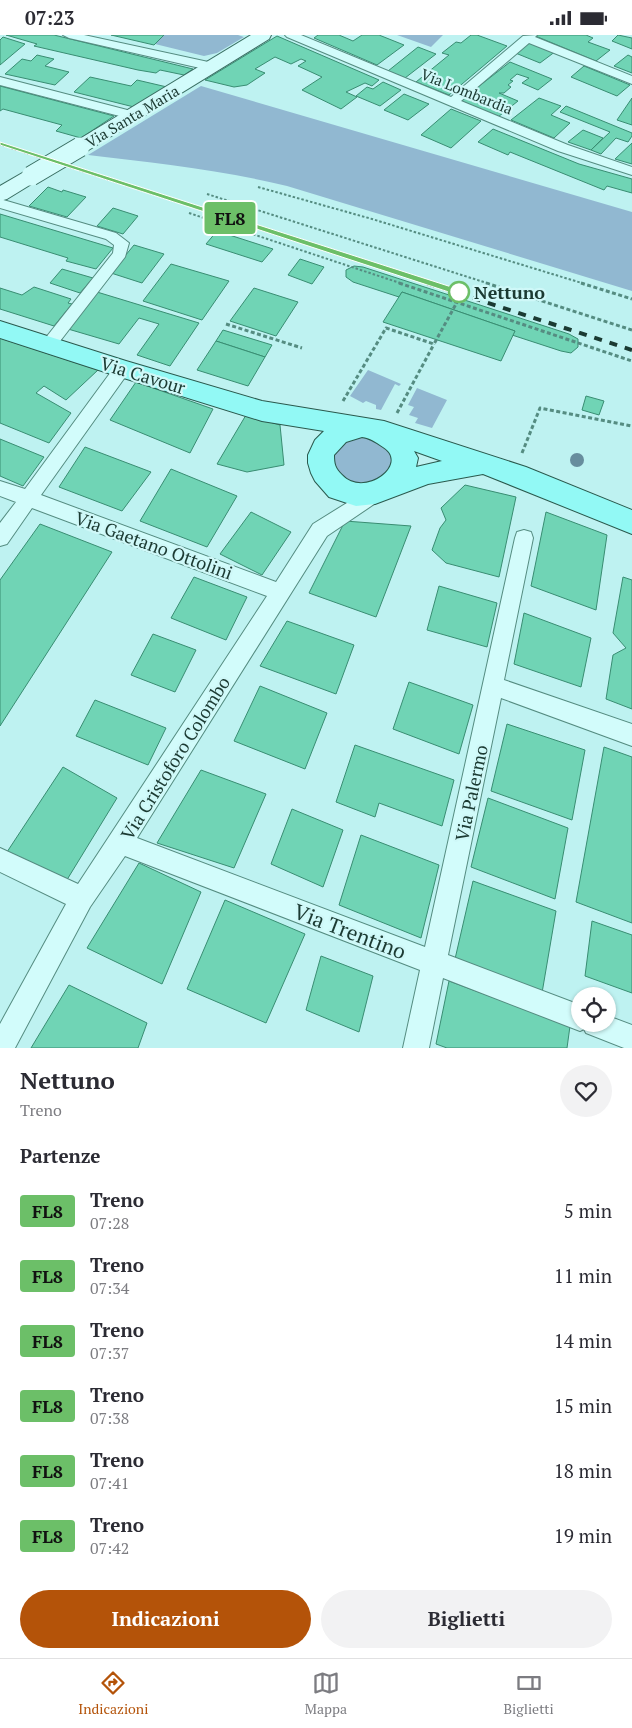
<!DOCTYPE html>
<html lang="it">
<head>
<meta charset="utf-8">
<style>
	:root { --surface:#fff; --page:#f2f2f3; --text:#2b2b33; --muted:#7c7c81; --line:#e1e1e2; --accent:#b45309 }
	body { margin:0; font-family:"PT Serif",serif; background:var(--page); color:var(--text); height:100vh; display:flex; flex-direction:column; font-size:19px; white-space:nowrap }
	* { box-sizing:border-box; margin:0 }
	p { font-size:16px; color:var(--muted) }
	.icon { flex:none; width:28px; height:28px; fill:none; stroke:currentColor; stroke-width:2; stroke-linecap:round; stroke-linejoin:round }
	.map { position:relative; height:1013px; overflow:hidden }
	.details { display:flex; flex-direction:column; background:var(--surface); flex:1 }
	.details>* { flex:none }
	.badge { padding:0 10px; border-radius:4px; font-size:18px; line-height:32px }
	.controls { position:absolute; left:571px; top:952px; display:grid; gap:10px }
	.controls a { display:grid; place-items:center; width:45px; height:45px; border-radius:50%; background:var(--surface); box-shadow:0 1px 4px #0004; font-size:25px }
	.map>.badge { position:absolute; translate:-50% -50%; box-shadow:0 0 0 2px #fff }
	h2 { padding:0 20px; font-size:19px; line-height:45px }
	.round { display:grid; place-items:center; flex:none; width:52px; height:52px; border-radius:26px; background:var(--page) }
	.overview { display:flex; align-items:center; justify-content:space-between; height:85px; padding:0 20px }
	h1 { font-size:24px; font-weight:800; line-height:38px }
	.primary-button { display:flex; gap:10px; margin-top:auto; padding:10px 20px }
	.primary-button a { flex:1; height:58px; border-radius:30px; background:var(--accent); color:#fff; font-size:20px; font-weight:800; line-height:58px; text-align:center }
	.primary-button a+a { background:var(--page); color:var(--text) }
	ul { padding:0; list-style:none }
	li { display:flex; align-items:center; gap:15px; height:65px; padding:0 20px }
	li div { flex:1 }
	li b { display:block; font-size:19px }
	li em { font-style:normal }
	li .badge { min-width:55px; font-weight:700; text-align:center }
	.status { display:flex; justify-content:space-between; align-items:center; height:35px; padding:0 25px; background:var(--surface); direction:ltr }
	.status svg { height:14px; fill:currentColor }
	.dock { display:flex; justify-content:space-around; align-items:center; height:70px; border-top:1px solid var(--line); background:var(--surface); font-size:14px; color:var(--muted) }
	.dock a { display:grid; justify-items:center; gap:2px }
	.dock .active { color:var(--accent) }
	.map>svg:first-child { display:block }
	.green { fill:#91b8d1 }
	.building { fill:#70d4b5; stroke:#398d72 }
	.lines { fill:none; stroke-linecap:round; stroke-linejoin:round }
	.minor-casing { stroke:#558c81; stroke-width:2 }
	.secondary-casing { stroke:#396e62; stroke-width:2 }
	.primary-casing { stroke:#2a594d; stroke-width:2 }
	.path-far1 { stroke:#558c81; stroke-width:2; stroke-dasharray:2.5 2; stroke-linecap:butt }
	.path { stroke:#558c81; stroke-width:3; stroke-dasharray:4 2.5; stroke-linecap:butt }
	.minor { fill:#d2fcfb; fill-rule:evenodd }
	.secondary { fill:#d2fcfb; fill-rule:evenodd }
	.primary { fill:#92f9f5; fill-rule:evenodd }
	.rail-far1 { stroke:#1b3a32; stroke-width:2.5; stroke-dasharray:6 6; stroke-linecap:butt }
	.rail { stroke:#1b3a32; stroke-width:4; stroke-dasharray:8 8; stroke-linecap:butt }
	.secondary-bridge-casing { stroke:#396e62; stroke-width:21; stroke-linecap:butt }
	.secondary-bridge { stroke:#d2fcfb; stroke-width:19 }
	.tree { fill:#678d9d }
	.line { fill:#6cbf68; stroke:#fff }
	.stop-dot { fill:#fff; stroke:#6cbf68; stroke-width:2.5 }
	.labels { text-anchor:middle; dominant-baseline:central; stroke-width:4.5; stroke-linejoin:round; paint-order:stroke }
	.far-street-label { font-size:15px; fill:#1b3a32; stroke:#cff8f8 }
	.stop-label { font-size:18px; font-weight:bold; fill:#1b3a32; stroke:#cff8f8; text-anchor:start }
	.street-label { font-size:18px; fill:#1b3a32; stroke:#cff8f8 }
	.near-street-label { font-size:21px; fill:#1b3a32; stroke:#cff8f8 }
</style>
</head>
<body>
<div class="status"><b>07:23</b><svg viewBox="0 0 49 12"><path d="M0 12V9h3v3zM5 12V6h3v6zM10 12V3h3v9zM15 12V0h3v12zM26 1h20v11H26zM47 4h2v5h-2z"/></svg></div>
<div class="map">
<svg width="632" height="1013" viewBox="0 0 632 1013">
	<rect width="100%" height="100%" fill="#bef2f1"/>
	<g class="green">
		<polygon points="164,0 238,0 244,2 217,18 204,21 155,9"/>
		<polygon points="397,0 443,0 431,12"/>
		<path d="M201,51L632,177V256L287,151C222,135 155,128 88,120Z"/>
		<polygon points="368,335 401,349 399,351 395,349 381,375 376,374 376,370 366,366 363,368 350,361"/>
		<polygon points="417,353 447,365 432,393 415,388 418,383 409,380 414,372 408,370"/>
		<polygon points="346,402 377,402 395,424 390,441 360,452 334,438 332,413"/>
	</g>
	<g class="building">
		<polygon points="6,0 54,0 193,34 184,40 160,35 156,38 138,35 34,11 37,9"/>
		<polygon points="111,0 164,0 154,10"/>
		<polygon points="318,0 339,0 353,6 362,0 379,0 404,10 377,30 314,3"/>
		<polygon points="471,0 477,0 507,11 449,60 416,47 449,20 442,18 456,7 461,8"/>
		<polygon points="533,0 586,0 593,3 588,7 610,15 596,26"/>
		<polygon points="618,0 632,3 632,14 612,6"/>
		<polygon points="277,1 379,45 372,51 365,48 346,57 357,62 341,74 302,55 322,42 298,31 306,26 301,24 291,29 275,22 255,34 265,38 247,50 234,52 205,45"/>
		<polygon points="3,2 25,9 0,30 0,5"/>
		<polygon points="529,5 556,16 540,28 513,17"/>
		<polygon points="418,12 436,19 405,43 388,36"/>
		<polygon points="37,20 54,24 45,31 69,37 55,50 5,39 22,24 31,26"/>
		<polygon points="628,20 632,22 632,38 614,31"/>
		<polygon points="510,27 552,44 538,55 522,48 529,43 517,39 510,45 513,46 508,50 511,52 504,58 499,58 518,66 498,82 460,66"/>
		<polygon points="584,31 630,50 617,61 571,42"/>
		<polygon points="90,42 131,51 137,45 167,52 134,72 74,57"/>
		<polygon points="383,47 401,55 380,71 356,61 367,52 373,54"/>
		<polygon points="0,51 114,81 81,103 56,96 62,90 3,74 0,76"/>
		<polygon points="404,59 429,69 408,85 384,75"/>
		<polygon points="539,63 561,71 551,80 570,88 554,103 511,85"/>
		<polygon points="632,63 632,90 617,85"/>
		<polygon points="566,71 632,98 632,101 628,107 616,103 601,119 591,115 610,97 560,77"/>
		<polygon points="451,74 481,86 451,113 421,100"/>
		<polygon points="493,94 579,129 632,144 632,158 607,151 604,155 510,117 508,120 478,107"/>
		<polygon points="583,95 603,103 591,115 568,107"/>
		<polygon points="632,108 632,129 615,124"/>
		<polygon points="48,152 62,157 63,155 86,162 67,182 29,171"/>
		<polygon points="113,173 138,181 123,199 97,191"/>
		<polygon points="0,179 113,213 96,234 66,226 68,223 0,202"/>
		<polygon points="217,196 273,214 262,227 206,209"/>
		<polygon points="134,210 164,219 142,248 111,238"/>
		<polygon points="300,224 324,232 312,249 288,240"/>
		<polygon points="171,229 229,246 202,285 143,266"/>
		<polygon points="354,231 363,232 569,299 578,304 578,312 571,318 561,316 512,300 515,296 402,257 399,262 353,247 346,242 346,235"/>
		<polygon points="62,234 93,243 80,258 50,248"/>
		<polygon points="34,252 71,264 68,268 72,269 54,291 0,274 0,253 22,260"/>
		<polygon points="254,253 298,267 276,301 230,286"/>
		<polygon points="97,257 199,288 170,331 137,320 159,289 139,283 119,309 68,294"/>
		<polygon points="402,257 515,296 501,326 383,287"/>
		<polygon points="223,295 272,310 265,322 216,306"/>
		<polygon points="0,303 98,335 66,365 44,351 36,358 71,378 49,408 0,388"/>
		<polygon points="216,306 265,322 248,351 197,335"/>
		<polygon points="136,347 213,374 190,418 110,385"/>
		<polygon points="586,361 604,366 599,380 582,375"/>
		<polygon points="246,380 280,390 284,430 247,437 217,429"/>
		<polygon points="0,404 44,422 23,451 0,441"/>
		<polygon points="85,412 151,437 122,476 59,452"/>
		<polygon points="171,434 237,461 207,512 140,486"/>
		<polygon points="465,450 516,462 499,542 446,528 432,515 440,493 446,485 441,473"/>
		<polygon points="251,477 291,497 262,540 220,519"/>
		<polygon points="546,477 607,500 596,575 531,551"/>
		<polygon points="345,486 411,491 376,582 309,558"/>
		<polygon points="40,489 112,517 0,691 0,545"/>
		<polygon points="194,542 247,562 226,605 171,583"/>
		<polygon points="623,542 632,545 632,674 606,664 613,620 626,613 613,598"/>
		<polygon points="439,551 497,568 487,612 427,595"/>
		<polygon points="524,578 591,603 581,652 514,629"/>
		<polygon points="287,586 354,610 336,659 260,631"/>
		<polygon points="153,599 196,615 175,657 131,640"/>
		<polygon points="409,647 473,670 459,719 393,694"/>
		<polygon points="260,651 327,678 305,734 234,706"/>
		<polygon points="95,665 166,693 148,730 76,701"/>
		<polygon points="507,689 585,715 572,785 491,756"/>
		<polygon points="355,710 454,745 442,791 379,768 375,782 336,767"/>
		<polygon points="604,712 632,722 632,888 576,867"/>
		<polygon points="63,732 117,763 65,848 5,820"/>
		<polygon points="201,735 266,759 234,833 157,808"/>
		<polygon points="488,763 568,793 555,864 471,832"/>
		<polygon points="292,774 343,795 323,852 271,829"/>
		<polygon points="361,800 439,830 421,903 339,870"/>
		<polygon points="139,828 201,857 162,949 87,913"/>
		<polygon points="473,846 556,876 542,958 455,924"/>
		<polygon points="225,865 305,899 266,988 187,954"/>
		<polygon points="592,886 632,900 632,958 585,941"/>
		<polygon points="321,921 373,941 359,997 306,975"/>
		<polygon points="449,946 570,991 567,1013 447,1013 436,1009"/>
		<polygon points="69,950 147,988 138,1013 31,1013"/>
	</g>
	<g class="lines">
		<defs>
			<g id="minor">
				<polygon points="63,0 84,0 213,28 219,32 213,36 69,3"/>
				<polygon points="285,0 301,0 451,62 523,1 537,0 535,2 632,41 632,49 529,8 461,66 568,110 632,132 632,140 558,116 287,2"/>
				<polygon points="0,42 135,77 137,80 131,84 0,50"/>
				<polygon points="0,164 116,198 129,208 125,222 54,314 48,316 42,314 40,310 113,218 114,210 106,204 0,173"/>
				<polygon points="122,328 128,330 130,334 128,338 41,460 276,547 313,489 371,453 377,450 383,453 386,458 383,463 327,501 137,803 425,912 515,503 517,497 524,495 531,497 533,503 504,645 632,689 632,711 501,663 448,920 580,970 580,989 608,989 608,981 632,990 632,1013 624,1013 586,998 584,994 580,996 443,943 429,1013 403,1013 420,935 125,821 90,872 15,1013 0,1013 0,989 66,869 0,837 0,813 78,849 267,561 32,473 7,509 0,511 0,488 16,467 0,461 0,446 25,454 116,330"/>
			</g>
			<g id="secondary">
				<polygon points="251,0 271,0 269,4 87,116 80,118 73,116 70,112 73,108"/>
				<polygon points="31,135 38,137 41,141 38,145 7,164 0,166 0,151 24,137"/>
			</g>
			<path id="primary" d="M0,286L126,326L262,366L384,386L526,432L632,475V499L483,439L428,449L375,469L356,471L329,462L315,446L311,438L308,428V420L315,405L324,396L262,386L114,340L0,303ZM362,402C370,403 376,407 383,412C411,429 364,464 342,440C335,433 334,429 334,420L346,407ZM414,416L442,426L416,432L418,423Z"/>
		</defs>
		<use href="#minor" class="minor-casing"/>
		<use href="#secondary" class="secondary-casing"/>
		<use href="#primary" class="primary-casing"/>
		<g class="path-far1">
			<polyline points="258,152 372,184 585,249"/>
			<polyline points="207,159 490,249"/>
			<polyline points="189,178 403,249"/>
		</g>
		<g class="path">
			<polyline points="399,248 632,326"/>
			<polyline points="486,248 632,295"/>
			<polyline points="581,248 632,264"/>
			<polyline points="226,289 302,313"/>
			<polyline points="343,366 386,293 434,309 456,269"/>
			<polyline points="397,378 434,309"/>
			<polyline points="522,418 540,373 632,391"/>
		</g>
		<use href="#minor" class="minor"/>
		<use href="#secondary" class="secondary"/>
		<use href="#primary" class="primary"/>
		<polyline class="rail-far1" points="0,109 431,249"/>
		<polyline class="rail" points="427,248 632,315"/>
		<defs>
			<polyline id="secondary-bridge" points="31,141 80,112"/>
		</defs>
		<use href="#secondary-bridge" class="secondary-bridge-casing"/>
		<use href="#secondary-bridge" class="secondary-bridge"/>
	</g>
	<circle class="tree" cx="577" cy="425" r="7"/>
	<polygon class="line" points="0,107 464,256 465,258 464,260 458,260 0,110"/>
	<circle class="stop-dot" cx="459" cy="257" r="10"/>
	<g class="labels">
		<g class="far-street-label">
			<text transform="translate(467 56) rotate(22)">Via Lombardia</text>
			<text transform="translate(132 81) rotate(-31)">Via Santa Maria</text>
		</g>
		<g class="stop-label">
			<text x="474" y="257">Nettuno</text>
		</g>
		<g class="street-label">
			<text transform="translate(143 340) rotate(17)">Via Cavour</text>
			<text transform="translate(154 510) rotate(20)">Via Gaetano Ottolini</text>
			<text transform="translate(175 723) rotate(-58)">Via Cristoforo Colombo</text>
			<text transform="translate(471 758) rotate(-78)">Via Palermo</text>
		</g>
		<g class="near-street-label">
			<text transform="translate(350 896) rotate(21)">Via Trentino</text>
		</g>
	</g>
</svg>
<div class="controls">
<a><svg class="icon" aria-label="locate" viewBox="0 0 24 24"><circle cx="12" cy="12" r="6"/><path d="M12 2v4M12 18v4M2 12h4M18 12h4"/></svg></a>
</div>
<b class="badge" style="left:230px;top:183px;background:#6cbf68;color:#111">FL8</b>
</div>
<section class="details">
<div class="overview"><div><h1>Nettuno</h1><p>Treno</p></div><a class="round"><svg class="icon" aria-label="heart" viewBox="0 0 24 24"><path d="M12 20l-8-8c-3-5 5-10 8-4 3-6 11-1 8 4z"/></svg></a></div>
<h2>Partenze</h2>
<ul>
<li><span class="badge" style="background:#6cbf68;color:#111">FL8</span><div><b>Treno</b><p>07:28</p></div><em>5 min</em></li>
<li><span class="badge" style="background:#6cbf68;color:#111">FL8</span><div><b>Treno</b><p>07:34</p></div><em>11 min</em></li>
<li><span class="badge" style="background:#6cbf68;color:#111">FL8</span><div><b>Treno</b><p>07:37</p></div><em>14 min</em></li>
<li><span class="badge" style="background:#6cbf68;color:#111">FL8</span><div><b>Treno</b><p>07:38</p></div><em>15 min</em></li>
<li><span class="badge" style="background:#6cbf68;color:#111">FL8</span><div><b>Treno</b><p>07:41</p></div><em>18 min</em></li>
<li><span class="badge" style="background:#6cbf68;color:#111">FL8</span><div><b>Treno</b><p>07:42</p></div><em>19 min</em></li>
</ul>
<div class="primary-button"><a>Indicazioni</a><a>Biglietti</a></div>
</section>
<nav class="dock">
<a class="active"><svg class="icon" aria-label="directions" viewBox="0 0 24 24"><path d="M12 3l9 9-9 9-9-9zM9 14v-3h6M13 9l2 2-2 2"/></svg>Indicazioni</a>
<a><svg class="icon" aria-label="map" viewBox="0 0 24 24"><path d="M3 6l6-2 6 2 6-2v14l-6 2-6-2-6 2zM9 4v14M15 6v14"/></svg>Mappa</a>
<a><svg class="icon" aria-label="tickets" viewBox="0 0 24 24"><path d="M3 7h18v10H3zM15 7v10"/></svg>Biglietti</a>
</nav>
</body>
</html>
